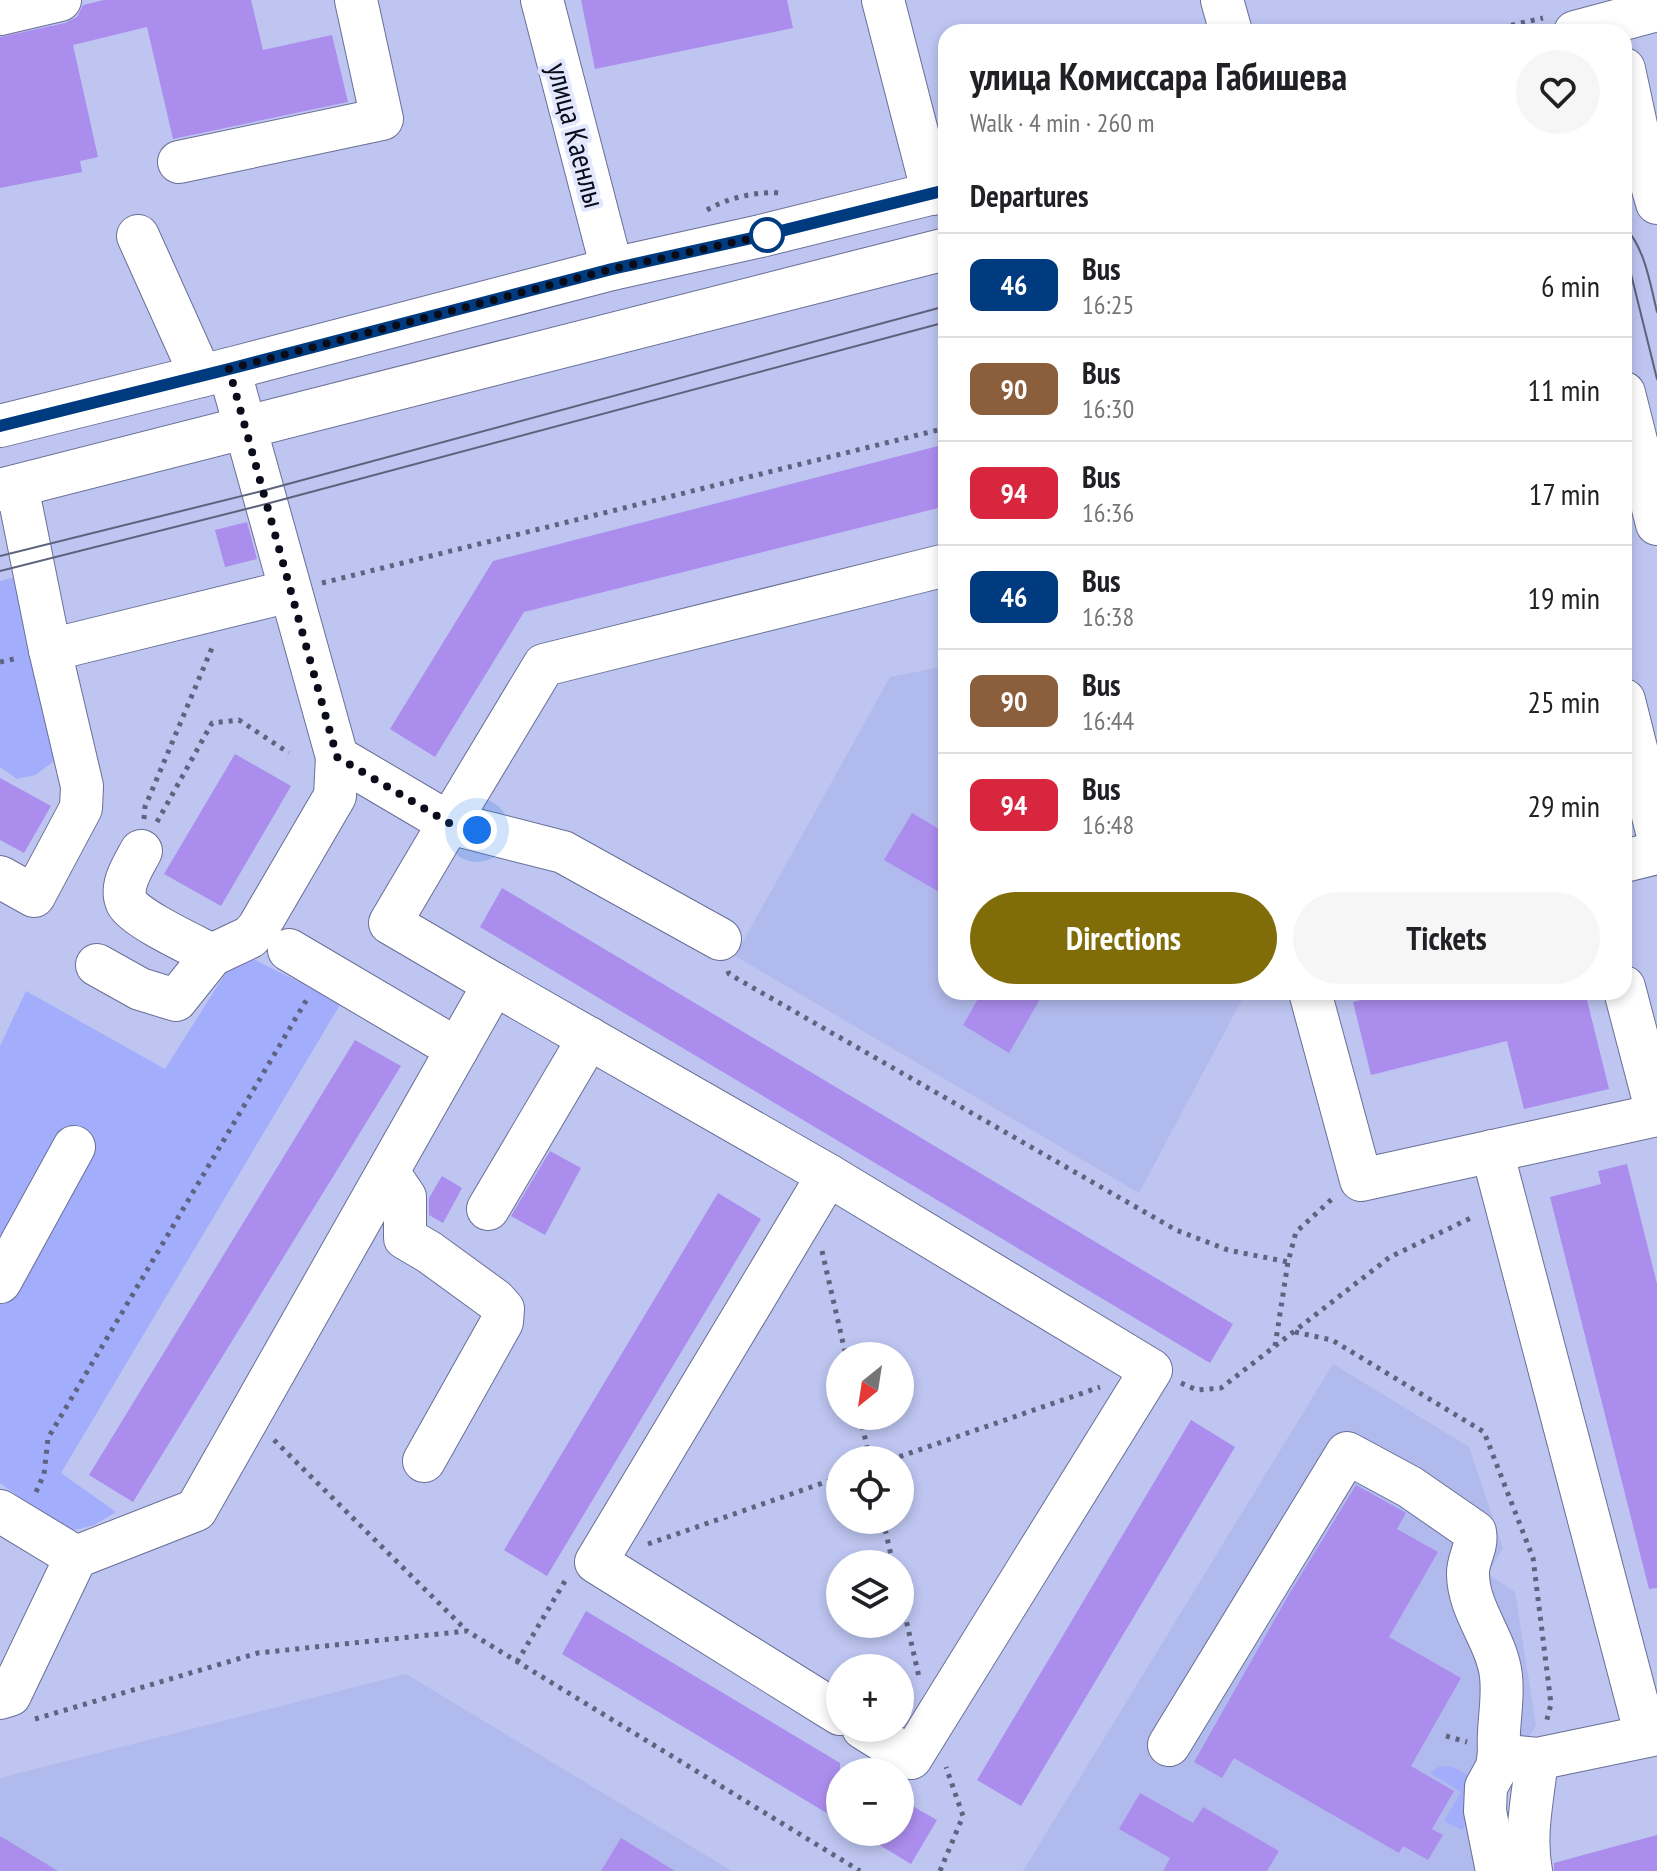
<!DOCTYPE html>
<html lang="en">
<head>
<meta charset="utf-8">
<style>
	:root { --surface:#fff; --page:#f6f6f6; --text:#202124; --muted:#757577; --line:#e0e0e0; --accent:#806d09 }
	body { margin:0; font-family:"PT Sans Narrow",sans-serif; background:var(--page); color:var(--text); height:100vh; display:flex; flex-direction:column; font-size:30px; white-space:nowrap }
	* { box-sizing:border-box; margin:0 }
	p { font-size:26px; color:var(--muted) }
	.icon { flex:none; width:44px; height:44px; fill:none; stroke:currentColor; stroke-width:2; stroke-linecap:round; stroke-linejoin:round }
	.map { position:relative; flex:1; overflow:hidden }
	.details { position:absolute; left:938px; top:24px; width:694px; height:976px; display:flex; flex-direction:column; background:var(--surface); border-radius:24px; box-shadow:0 4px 12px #0003 }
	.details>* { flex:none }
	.badge { padding:0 16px; border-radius:12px; font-size:28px; line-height:52px }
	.needle { width:52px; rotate:210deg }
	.fabs { position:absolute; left:826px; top:1342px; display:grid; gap:16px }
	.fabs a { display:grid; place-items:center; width:88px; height:88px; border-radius:50%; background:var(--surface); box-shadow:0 4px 12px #0003; font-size:40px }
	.you { position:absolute; width:40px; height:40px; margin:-20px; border:6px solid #fff; border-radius:50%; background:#1a73e8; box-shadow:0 0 0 12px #1a73e833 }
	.map>.badge { position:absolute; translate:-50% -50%; box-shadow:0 0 0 4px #fff }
	h2 { padding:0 32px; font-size:30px; line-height:72px }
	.round { display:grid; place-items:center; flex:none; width:84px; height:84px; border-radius:42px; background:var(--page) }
	.headline { display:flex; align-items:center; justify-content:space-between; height:136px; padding:0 32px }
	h1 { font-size:38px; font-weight:700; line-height:60px }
	.button { display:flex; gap:16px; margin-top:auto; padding:16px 32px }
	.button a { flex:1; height:92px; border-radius:48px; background:var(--accent); color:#fff; font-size:32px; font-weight:700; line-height:92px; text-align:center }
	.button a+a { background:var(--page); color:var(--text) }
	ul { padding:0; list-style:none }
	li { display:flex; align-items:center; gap:24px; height:104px; padding:0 32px; border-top:2px solid var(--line) }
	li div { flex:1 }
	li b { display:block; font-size:30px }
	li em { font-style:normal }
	li .badge { min-width:88px; font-weight:700; text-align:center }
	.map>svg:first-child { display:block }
	.built { fill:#b1baec }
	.green { fill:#a2adfb }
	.building { fill:#ab8dee }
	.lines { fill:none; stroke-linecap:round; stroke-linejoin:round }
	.minor-casing { stroke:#696f96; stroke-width:44 }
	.path { stroke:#5e637f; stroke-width:5; stroke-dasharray:4 6; stroke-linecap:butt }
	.minor { stroke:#fff; stroke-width:42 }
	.tram { stroke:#5d627d; stroke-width:2 }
	.line-casing { stroke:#fff; stroke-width:18 }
	.line { stroke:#003b80; stroke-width:12 }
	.walk { stroke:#0a0c1a; stroke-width:8; stroke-dasharray:0 14.4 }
	.stop-dot { fill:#fff; stroke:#003b80; stroke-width:4 }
	.labels { text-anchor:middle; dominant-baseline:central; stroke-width:8; stroke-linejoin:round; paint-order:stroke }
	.street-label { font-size:30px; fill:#0a0c1a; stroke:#e2e7fd }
</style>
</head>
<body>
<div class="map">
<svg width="1657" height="1871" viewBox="0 0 1657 1871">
	<rect width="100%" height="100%" fill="#bdc5f0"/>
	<g class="built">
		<polygon points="946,666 946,992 1246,992 1139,1193 735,956 890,677"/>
		<polygon points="1333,1364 1469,1447 1503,1548 1488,1574 1515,1592 1536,1725 1492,1801 1509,1871 1023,1871"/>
		<polygon points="406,1674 732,1871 0,1871 0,1778"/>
	</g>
	<g class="green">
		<polygon points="24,575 57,759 35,775 17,779 0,767 0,581"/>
		<polygon points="239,952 341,1003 61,1473 116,1512 94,1525 67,1532 0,1483 0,1046 26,991 165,1069"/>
		<polygon points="1448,1766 1455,1768 1470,1777 1470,1817 1462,1830 1444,1821 1461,1792 1430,1773 1438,1767"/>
	</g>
	<g class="building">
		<polygon points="104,0 251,0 263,50 332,35 348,102 173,139 147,27 73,45 98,157 80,161 82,172 0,188 0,37 65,23 77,17 83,5"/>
		<polygon points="581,0 787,0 793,28 595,69"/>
		<polygon points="946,444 946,506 524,612 435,757 390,729 493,561"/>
		<polygon points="247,522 257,559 225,567 215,530"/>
		<polygon points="235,754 291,786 221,906 164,874"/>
		<polygon points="0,778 51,806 24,853 0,840"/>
		<polygon points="912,813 946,833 946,896 884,860"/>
		<polygon points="502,888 1233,1324 1210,1363 480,927"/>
		<polygon points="982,992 1044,992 1009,1053 963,1025"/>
		<polygon points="1393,992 1585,992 1609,1089 1524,1109 1507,1041 1371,1075 1353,1002"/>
		<polygon points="355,1040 401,1066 133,1502 89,1475"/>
		<polygon points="550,1151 581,1168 545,1235 511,1216"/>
		<polygon points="1627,1164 1657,1284 1657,1588 1649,1589 1550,1197 1601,1184 1598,1171"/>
		<polygon points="442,1176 462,1188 443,1223 429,1215 429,1198"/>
		<polygon points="718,1193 761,1219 547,1576 504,1550"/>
		<polygon points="1191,1420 1235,1447 1021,1806 977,1780"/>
		<polygon points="1356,1485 1406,1513 1397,1529 1438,1552 1389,1637 1461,1678 1411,1766 1454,1791 1432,1829 1443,1835 1428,1860 1403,1846 1399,1853 1234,1758 1222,1778 1194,1762 1288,1596"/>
		<polygon points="586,1611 840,1763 840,1821 562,1654"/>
		<polygon points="1140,1793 1193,1823 1203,1807 1279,1851 1267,1871 1163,1871 1170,1858 1119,1829"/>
		<polygon points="900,1799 937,1820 911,1864 858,1832 900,1832"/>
		<polygon points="1657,1835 1657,1871 1554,1871 1554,1863"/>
		<polygon points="0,1836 58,1871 0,1871"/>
		<polygon points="621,1838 675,1871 601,1871"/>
	</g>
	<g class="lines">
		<defs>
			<g id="minor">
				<polyline points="542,0 612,269"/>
				<polyline points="883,0 933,194"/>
				<polyline points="1222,0 1231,32"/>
				<polyline points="0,14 60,0"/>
				<polyline points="1575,32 1657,10"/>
				<polyline points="1624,69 1639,139 1657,203"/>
				<polyline points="179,162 382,119 356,0"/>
				<polyline points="138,236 201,376"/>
				<polyline points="229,369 337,757 449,823 544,665 946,565"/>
				<polyline points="1624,393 1657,524"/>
				<polyline points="0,426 229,369 612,269 761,236 946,190"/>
				<polyline points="0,490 946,249"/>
				<polyline points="50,650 290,591"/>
				<polyline points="1624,700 1657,832"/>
				<path d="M141,851C133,866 119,886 127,903C134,918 195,946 212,955"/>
				<polyline points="1624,861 1657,853"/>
				<polyline points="0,877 34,896 81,808 82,786 50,650 17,486"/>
				<polyline points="289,950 457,1049"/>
				<polyline points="97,965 140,989 176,1000 212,955 250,937 258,928 335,796 337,757"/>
				<polyline points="494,984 828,1175 1151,1370 911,1758 863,1728"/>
				<polyline points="1624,987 1657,1113"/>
				<polyline points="1310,992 1361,1180 1657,1115"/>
				<polyline points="1492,1151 1646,1736"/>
				<polyline points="388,1172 405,1197 405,1238 429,1252 495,1300 503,1309 502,1322 424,1461"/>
				<polyline points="828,1175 596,1562 840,1714"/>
				<polyline points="488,1209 589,1038"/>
				<polyline points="0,1282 74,1147"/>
				<polyline points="0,1511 76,1557"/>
				<polyline points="0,1698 10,1695 76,1557 196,1510 494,984 390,923 449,823 563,852 720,939"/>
				<path d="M1169,1745L1347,1453L1410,1487L1475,1532C1478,1548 1467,1559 1468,1575C1469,1612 1497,1640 1501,1676C1504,1702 1497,1726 1499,1752L1517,1757L1537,1759L1657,1734"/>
				<polyline points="1497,1871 1485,1811 1486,1787 1497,1767 1499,1752"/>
				<path d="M1531,1871C1524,1834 1533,1797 1537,1759"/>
			</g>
		</defs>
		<use href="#minor" class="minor-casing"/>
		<g class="path">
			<polyline points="1482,32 1543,18"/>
			<path d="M707,210C727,198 757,191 781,193"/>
			<polyline points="322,583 946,428"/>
			<polyline points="0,662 18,658"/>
			<polyline points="144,819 145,807 214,643"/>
			<polyline points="157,822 212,723 239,720 289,753"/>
			<polyline points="728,971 729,974 1176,1230 1228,1250 1288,1262"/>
			<polyline points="822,1251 846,1356"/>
			<polyline points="1295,1332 1332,1340 1484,1432 1533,1558 1551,1704 1546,1723"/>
			<polyline points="1275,1346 1288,1262 1296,1232 1333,1198"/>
			<polyline points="1181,1383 1197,1390 1221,1388 1390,1257 1475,1216"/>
			<polyline points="860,1416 870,1460"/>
			<polyline points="274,1440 466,1630"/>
			<polyline points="890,1460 1100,1387"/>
			<polyline points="36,1492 44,1474 48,1438 307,999"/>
			<polyline points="883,1520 893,1564"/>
			<polyline points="648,1544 840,1477"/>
			<polyline points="900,1593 919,1677"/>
			<polyline points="517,1662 565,1581 569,1579"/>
			<polyline points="35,1719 258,1653 467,1631 860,1871"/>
			<polyline points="1446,1736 1467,1742"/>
			<polyline points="940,1871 963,1816 946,1767"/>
		</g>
		<use href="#minor" class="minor"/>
		<g class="tram">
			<path d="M1624,226C1645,248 1650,283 1657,312"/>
			<polyline points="1624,254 1629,266 1657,379"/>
			<polyline points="0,556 262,491 946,306"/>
			<polyline points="0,571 266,504 946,322"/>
		</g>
	</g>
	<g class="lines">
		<defs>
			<polyline id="line" points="0,426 229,369 612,269 761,236 946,190"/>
		</defs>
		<use href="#line" class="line-casing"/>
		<use href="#line" class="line"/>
		<polyline class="walk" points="477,830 449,823 337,757 229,369 612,269 767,235"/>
	</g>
	<circle class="stop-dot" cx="767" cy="235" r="16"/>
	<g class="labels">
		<g class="street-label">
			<text transform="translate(577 135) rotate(75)">улица Каенлы</text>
		</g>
	</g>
</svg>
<div class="fabs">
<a><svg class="needle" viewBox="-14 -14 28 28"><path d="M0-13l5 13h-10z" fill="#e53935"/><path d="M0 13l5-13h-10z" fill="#757577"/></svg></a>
<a><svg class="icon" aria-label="locate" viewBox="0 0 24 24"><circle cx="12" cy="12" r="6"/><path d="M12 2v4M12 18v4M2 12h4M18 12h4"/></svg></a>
<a><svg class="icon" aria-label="layers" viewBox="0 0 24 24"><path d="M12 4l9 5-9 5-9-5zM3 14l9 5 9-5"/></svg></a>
<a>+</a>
<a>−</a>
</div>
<div class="you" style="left:477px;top:830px"></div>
<section class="details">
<div class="headline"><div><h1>улица Комиссара Габишева</h1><p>Walk · 4 min · 260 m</p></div><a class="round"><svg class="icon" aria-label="heart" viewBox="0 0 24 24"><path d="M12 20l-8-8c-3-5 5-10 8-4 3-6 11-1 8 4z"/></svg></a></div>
<h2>Departures</h2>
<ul>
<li><span class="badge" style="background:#003b80;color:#fff">46</span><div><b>Bus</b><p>16:25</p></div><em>6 min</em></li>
<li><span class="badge" style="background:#8b5e3c;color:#fff">90</span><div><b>Bus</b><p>16:30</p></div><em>11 min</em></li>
<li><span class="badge" style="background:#d7263d;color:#fff">94</span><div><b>Bus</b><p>16:36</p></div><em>17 min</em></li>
<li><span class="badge" style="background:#003b80;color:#fff">46</span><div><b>Bus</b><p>16:38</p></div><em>19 min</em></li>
<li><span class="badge" style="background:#8b5e3c;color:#fff">90</span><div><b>Bus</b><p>16:44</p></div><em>25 min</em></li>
<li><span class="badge" style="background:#d7263d;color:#fff">94</span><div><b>Bus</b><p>16:48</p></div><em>29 min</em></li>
</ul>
<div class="button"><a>Directions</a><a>Tickets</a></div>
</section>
</div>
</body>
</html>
